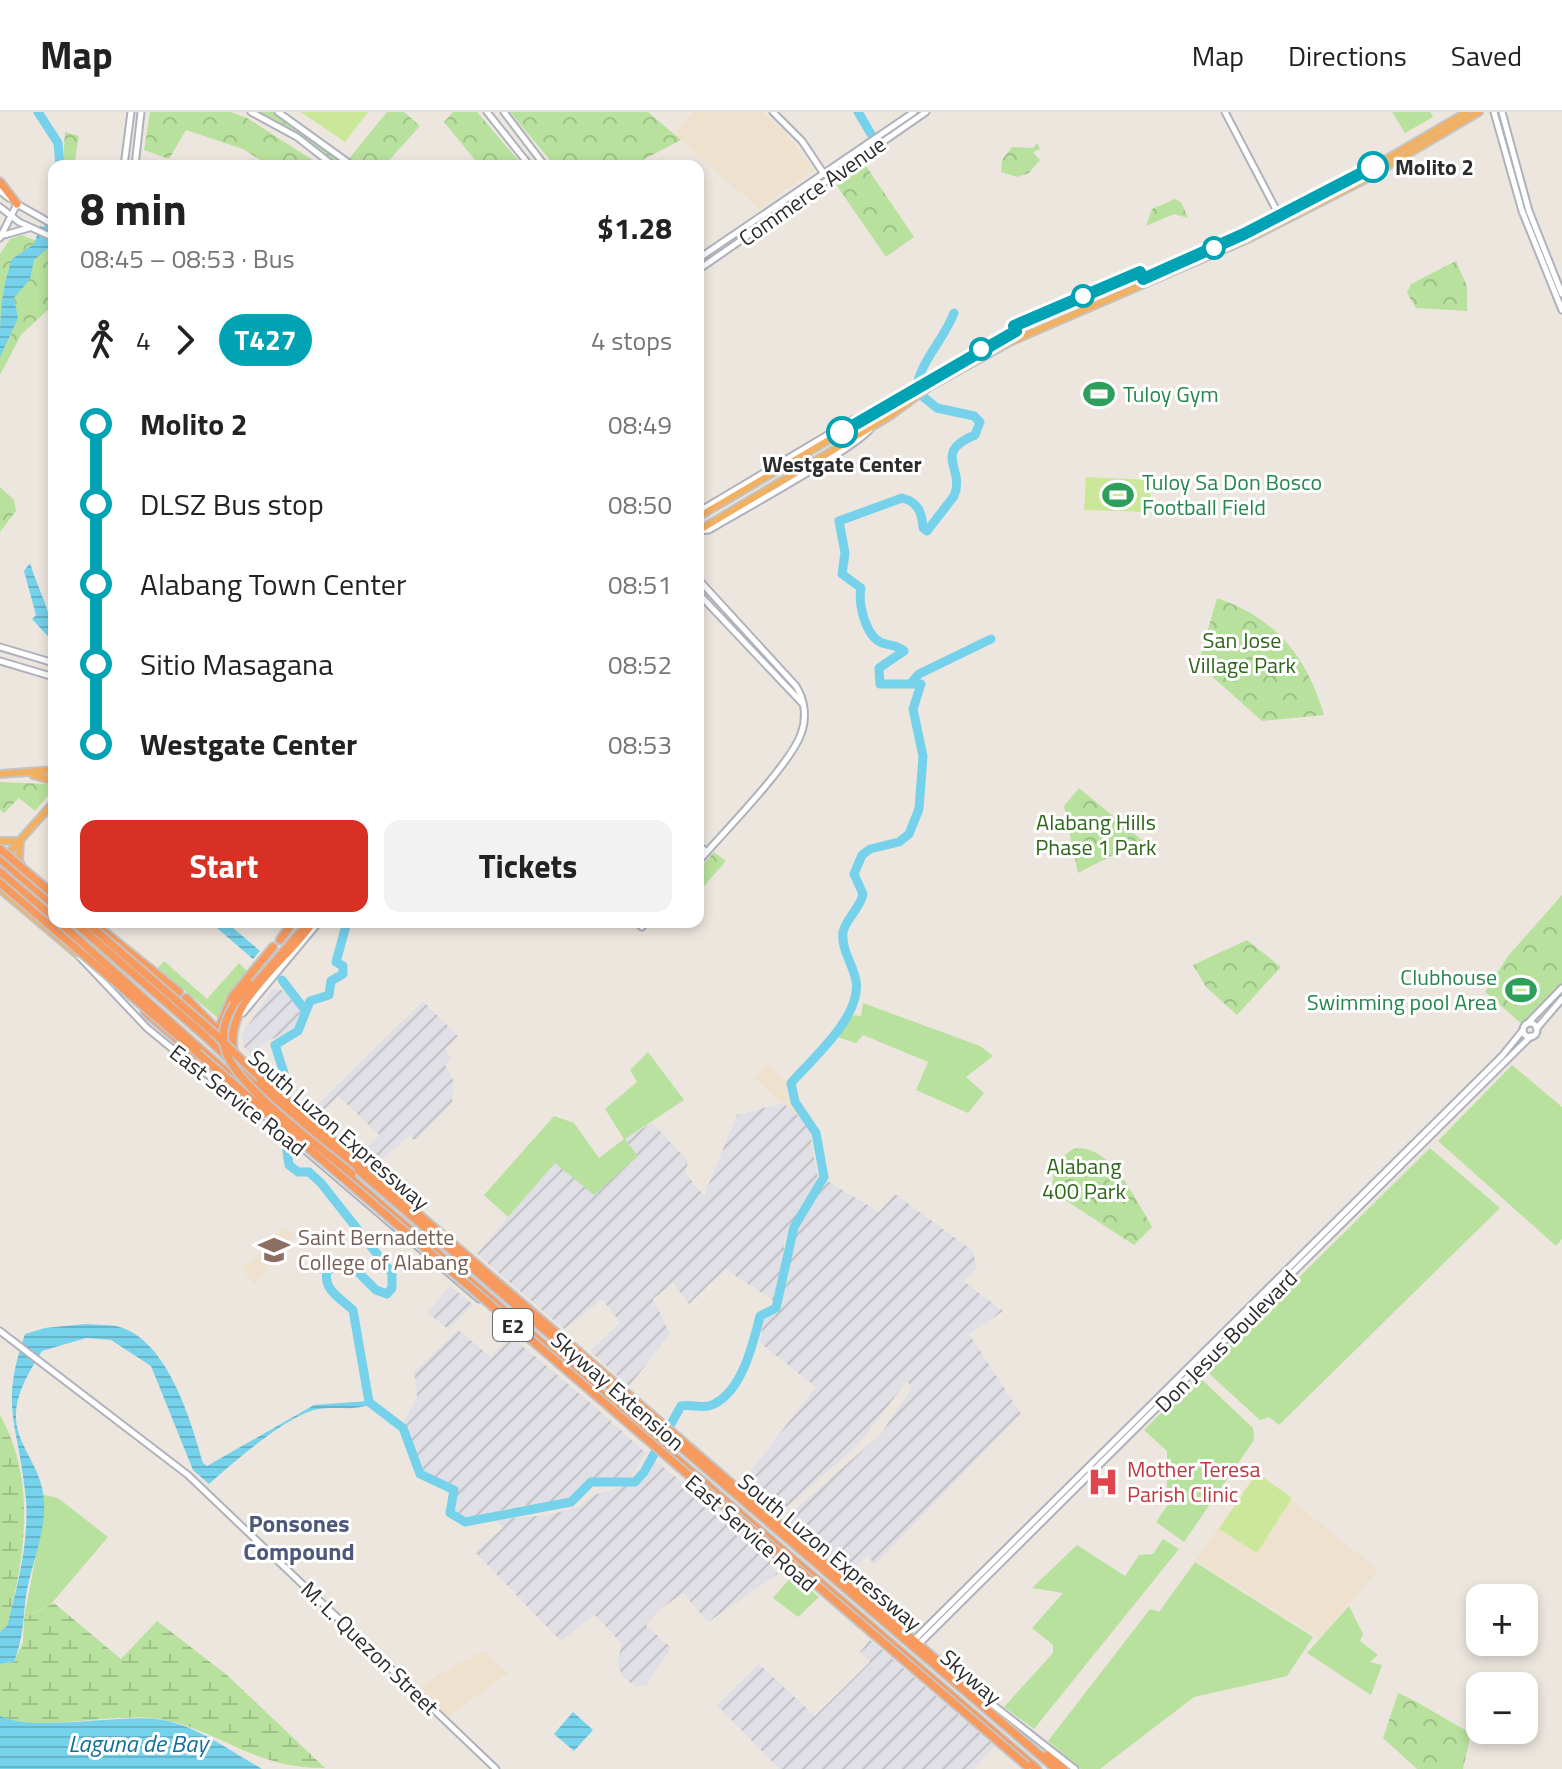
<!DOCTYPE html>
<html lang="en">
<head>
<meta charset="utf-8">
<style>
	:root { --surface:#fff; --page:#f2f2f2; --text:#222; --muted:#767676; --line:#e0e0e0; --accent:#d93025 }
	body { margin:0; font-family:"Titillium Web",sans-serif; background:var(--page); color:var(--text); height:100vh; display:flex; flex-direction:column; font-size:30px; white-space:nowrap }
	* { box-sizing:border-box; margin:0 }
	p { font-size:26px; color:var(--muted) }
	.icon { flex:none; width:44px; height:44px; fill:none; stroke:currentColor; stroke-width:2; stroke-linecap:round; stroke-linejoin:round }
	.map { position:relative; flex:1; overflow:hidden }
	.side { position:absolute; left:48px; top:48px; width:656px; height:768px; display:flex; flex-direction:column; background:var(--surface); border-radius:16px; box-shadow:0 4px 12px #0003 }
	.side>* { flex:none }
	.badge { padding:0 16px; border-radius:26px; font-size:28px; line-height:52px }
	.controls { position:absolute; left:1466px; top:1472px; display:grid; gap:16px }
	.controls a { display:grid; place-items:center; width:72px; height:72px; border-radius:16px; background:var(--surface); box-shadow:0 4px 12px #0003; font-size:40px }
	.map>.badge { position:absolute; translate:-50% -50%; box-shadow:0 0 0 4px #fff }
	.legs { display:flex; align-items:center; gap:12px; height:88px; padding:0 32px; font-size:26px }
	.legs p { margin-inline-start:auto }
	.summary { display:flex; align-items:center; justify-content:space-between; height:136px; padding:0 32px }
	h1 { font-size:44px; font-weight:700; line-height:60px }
	.primary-button { display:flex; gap:16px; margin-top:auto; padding:16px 32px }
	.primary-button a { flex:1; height:92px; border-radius:16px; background:var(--accent); color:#fff; font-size:32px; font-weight:700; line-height:92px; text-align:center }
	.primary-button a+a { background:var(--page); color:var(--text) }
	ul { padding:0 32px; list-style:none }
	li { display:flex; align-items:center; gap:28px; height:80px; font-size:30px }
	li i { display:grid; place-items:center; width:12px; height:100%; margin:0 10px; background:currentColor }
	li i::after { content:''; width:20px; height:20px; margin:-10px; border:6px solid; border-radius:50%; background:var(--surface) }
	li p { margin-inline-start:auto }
	li:first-child i { background:linear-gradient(#0000 50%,currentColor 0) }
	li:last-child i { background:linear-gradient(currentColor 50%,#0000 0) }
	header { display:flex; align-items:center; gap:48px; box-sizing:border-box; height:112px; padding:0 40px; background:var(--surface); border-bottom:2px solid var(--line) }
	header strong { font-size:38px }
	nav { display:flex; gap:44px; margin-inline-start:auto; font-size:28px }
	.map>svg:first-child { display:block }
	.industrial { fill:url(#industrial-furrows) }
	.education { fill:#eee2cf }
	.grass { fill:#b8e19d }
	.forest { fill:url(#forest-crowns) }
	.wetland { fill:url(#wetland-marsh) }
	.pitch { fill:#cbe89a }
	.water { fill:url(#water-rules) }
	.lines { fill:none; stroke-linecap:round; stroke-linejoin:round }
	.river { stroke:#76d1eb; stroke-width:9 }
	.tertiary-casing { stroke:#afb2bc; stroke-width:9 }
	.secondary-casing { stroke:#afb2bc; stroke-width:9 }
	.trunk-casing { stroke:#c4c4c4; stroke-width:10 }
	.motorway-casing { stroke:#c4c4c4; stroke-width:11 }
	.tertiary { stroke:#fff; stroke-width:5 }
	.secondary { stroke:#fff; stroke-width:5 }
	.trunk { stroke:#f2b062; stroke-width:6 }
	.motorway { stroke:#f8995e; stroke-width:7 }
	.motorway-bridge-casing { stroke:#c4c4c4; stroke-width:11; stroke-linecap:butt }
	.motorway-bridge { stroke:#f8995e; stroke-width:7 }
	.line-1-casing { stroke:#fff; stroke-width:18 }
	.line-1 { stroke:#00a3b4; stroke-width:12 }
	.stop-1-dot { fill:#fff; stroke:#00a3b4; stroke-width:4 }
	.labels { text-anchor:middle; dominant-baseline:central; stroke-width:6; stroke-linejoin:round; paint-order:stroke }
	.shield { fill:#fff; stroke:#6b6b6b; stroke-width:2 }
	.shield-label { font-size:20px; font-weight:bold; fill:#2c2c2c }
	.stop-label { font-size:22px; font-weight:bold; fill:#2c2c2c; stroke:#fff; text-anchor:start }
	.street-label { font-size:22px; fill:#2c2c2c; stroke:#fff }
	.leisure-label { font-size:22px; fill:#27864d; stroke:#fff; text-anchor:start }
	.park-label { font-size:22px; fill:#30671d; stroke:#fff }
	.education-label { font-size:22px; fill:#785e54; stroke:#fff; text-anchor:start }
	.health-label { font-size:22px; fill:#be3a42; stroke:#fff; text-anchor:start }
	.neighbourhood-label { font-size:24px; font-weight:bold; fill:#4d587b; stroke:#fff }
	.water-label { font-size:24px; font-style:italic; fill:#127199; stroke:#fff }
</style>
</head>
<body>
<header>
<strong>Map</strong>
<nav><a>Map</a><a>Directions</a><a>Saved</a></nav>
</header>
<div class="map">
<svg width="1562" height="1657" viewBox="0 0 1562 1657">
	<defs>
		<pattern id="industrial-furrows" width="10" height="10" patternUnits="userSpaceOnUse" patternTransform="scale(2)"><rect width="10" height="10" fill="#e0dfe6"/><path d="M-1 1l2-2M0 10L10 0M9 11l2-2" fill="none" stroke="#c0c0c5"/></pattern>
		<pattern id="forest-crowns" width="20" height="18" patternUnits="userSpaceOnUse" patternTransform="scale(2)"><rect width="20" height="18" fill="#b8e19d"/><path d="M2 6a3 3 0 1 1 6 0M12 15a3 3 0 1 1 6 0" fill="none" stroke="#9ec187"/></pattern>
		<pattern id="wetland-marsh" width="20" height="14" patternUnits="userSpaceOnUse" patternTransform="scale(2)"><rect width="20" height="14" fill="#b8e19d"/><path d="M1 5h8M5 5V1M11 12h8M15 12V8" fill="none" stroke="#9ec187"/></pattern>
		<pattern id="water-rules" width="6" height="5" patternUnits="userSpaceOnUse" patternTransform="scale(2)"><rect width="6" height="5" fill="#76d1eb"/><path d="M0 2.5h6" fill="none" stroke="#66b4ca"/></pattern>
	</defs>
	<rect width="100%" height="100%" fill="#ede6df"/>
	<g class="industrial">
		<polygon points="274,876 287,880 301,897 296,917 267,929 251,943 244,935 242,922"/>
		<polygon points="423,889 458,924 446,937 451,947 445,953 453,968 452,991 415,1029 410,1024 375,1052 362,1040 380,1023 338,984 314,1007 309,1001"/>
		<polygon points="783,991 808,1012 818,1066 784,1128 784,1150 774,1189 725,1157 689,1192 673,1171 653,1187 670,1222 629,1274 590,1239 620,1210 602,1187 564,1217 477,1142 555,1050 594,1082 624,1027 652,1011 688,1049 685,1061 704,1084 737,1003"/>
		<polygon points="826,1068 879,1100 895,1082 973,1139 977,1157 963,1169 1003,1199 969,1222 1021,1302 874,1453 868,1443 848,1462 783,1408 881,1322 912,1275 907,1269 856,1335 777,1403 742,1370 816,1275 760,1231 763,1208 778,1199 789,1162 788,1134"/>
		<polygon points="450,1174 474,1193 448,1217 427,1200"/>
		<polygon points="458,1218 491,1245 511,1224 588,1289 646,1341 631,1365 599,1371 570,1390 549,1396 525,1393 464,1406 456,1399 455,1374 423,1360 404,1309 417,1285 414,1260"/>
		<polygon points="653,1347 761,1434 778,1462 708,1510 683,1481 660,1497 646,1513 671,1536 647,1572 636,1575 624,1566 617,1552 622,1532 595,1503 561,1529 475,1440 503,1416 496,1408 548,1403 578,1395 594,1383 636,1371"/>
		<polygon points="870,1528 995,1634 974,1657 779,1657 717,1593 759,1552 815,1604 870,1550 860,1540"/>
	</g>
	<g class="education">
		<polygon points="693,0 763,0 786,21 814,58 759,97 674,22"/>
		<polygon points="767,952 788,970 788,985 808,1012 754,967"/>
		<polygon points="285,1115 295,1124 255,1172 242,1158 245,1151 250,1152"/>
		<polygon points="1257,1360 1378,1458 1320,1526 1195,1449"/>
		<polygon points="483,1539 508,1561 447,1606 417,1579 439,1562"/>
	</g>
	<g class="grass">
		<polygon points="1392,0 1430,0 1433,5 1405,21"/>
		<polygon points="164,849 207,887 239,851 248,860 228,883 218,906 158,856"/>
		<polygon points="863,891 980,934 993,944 966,965 984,981 968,1001 916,978 928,950 863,923 856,931 834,924 852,903 861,904"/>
		<polygon points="648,940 684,988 625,1027 638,1044 594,1083 555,1051 508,1105 484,1083 554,1004 574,1011 599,1046 624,1027 605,997 637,970 630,958"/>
		<polygon points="1512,953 1562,995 1562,1127 1556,1134 1438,1029"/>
		<polygon points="1430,1036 1500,1096 1279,1313 1269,1305 1260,1308 1205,1258"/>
		<polygon points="1198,1264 1253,1316 1254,1328 1184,1430 1156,1410 1167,1394 1167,1339 1144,1318"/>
		<polygon points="40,1382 58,1386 108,1425 51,1492 24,1506 40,1422"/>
		<polygon points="1163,1427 1179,1437 1034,1617 1004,1595 1053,1541 1053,1533 1032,1516 1063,1481 1032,1476 1077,1433 1125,1464 1139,1443 1153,1442"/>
		<polygon points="1195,1450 1313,1525 1287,1564 1194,1585 1100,1657 1081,1657 1048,1629 1150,1497 1159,1500"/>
		<polygon points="793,1463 819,1485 798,1505 773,1486"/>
		<polygon points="1349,1494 1363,1522 1360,1529 1378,1543 1370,1550 1382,1553 1371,1583 1307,1541"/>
	</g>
	<g class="forest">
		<polygon points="150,0 231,0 247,6 322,54 270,54 243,37 186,18 169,47 144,38"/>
		<polygon points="253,0 274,0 338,44 333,51 309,32"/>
		<polygon points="387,0 404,0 420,14 384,54 343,54"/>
		<polygon points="453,0 477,0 518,48 511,54 480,54 444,10"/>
		<polygon points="510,0 648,0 681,28 631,54 555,54"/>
		<polygon points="65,20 79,24 74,54 63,54"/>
		<polygon points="1037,31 1040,37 1033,40 1040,48 1029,61 1017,65 1001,60 1002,48 1012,35 1033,36"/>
		<polygon points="866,54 914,125 886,145 837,74"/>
		<polygon points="1175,87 1181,90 1188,106 1174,102 1146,114 1152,97"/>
		<polygon points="22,123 54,136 48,178 54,192 21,223 0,263 0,142 10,127"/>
		<polygon points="1456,149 1467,174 1467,199 1416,196 1407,181 1411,172"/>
		<polygon points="0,375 14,388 16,399 0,420"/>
		<path d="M1217,486C1277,507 1306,544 1324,603L1262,609L1198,552Z"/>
		<polygon points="0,670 47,672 51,680 35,699 19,686 4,701 0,698"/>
		<polygon points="1079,676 1142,728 1078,761 1064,694"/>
		<polygon points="714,740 726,749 698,781 698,758"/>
		<polygon points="1562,783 1562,874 1531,910 1523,913 1485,880 1508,844"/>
		<polygon points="1247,828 1281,855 1237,903 1206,875 1193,853"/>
		<path d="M1081,1036C1116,1041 1133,1084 1150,1111L1152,1115L1134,1133L1059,1084L1052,1072L1056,1050L1073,1037Z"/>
		<path d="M1398,1581C1423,1592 1446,1608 1471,1621L1463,1657H1417L1383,1626Z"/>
	</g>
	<g class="wetland">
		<path d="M0,1303C37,1369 25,1444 7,1514L0,1520Z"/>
		<path d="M54,1491L121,1547L157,1509L227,1563L325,1656C253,1657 222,1618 159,1607C115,1599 38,1622 0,1604V1552L14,1550L23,1530L24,1506Z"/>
	</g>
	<g class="pitch">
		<polygon points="301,0 368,0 345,30"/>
		<polygon points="1086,365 1152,368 1149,400 1084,398"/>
		<polygon points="1517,862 1532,864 1541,872 1523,891 1503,873"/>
		<polygon points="1257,1361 1292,1386 1257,1441 1219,1417"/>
	</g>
	<g class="water">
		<path d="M40,114L54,119L49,135L34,148L30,167L14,186L18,206L0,245C0,206 0,183 12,147L34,132Z"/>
		<path d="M30,451C38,477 54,506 54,531L32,507L36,503L24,459Z"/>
		<polygon points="210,810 226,810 260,839 253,847"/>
		<path d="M86,1212C97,1213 112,1212 123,1216C169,1233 191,1309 203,1351L207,1354L314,1293L368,1289L369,1293C351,1299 337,1294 319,1297C289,1301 232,1352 209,1372L193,1358L151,1254L111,1228L86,1226L42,1239C28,1262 10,1289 18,1319C24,1340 40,1358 43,1381C49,1415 31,1451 26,1484C23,1507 23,1528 14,1550L0,1552V1520L7,1514C18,1472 31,1423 25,1379C17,1308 0,1294 25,1222L45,1216Z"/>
		<polygon points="573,1600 593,1618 574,1639 554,1622"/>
		<path d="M0,1604C34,1620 114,1603 156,1607C194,1611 230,1639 262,1657H0Z"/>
	</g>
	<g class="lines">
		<g class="river">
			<polyline points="38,0 58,31 60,54"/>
			<polyline points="858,0 871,22"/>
			<polyline points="44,126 54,103"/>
			<polyline points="912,570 919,562 991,527"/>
			<polyline points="282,868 305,898"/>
			<polyline points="283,994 284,961 275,933 298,919 310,889 329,883 331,869 343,862 343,854 336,850 347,810"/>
			<path d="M283,1013L289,1053L298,1060H309L321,1071L392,1161V1176L387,1182L376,1178L351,1153L339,1152L327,1159C323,1178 340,1186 353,1198L369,1290"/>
			<path d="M369,1290L403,1316L420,1362L454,1378L450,1401L465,1410L571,1390L591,1370H635L644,1360L681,1294C691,1292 703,1297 712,1293C742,1280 753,1232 760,1204L776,1196L794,1115L824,1065L816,1021L795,990L791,971C812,947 862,904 856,869C853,852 841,838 843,820C846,806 860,797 863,782L854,762L862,743L870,737L899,730L909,722L919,697L923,644L913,597L921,572H880L879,556L904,539C897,532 888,534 880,530C865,522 858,491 861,476L842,462L845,441L839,409L902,386C918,390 922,400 923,416L927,419L954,384C966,357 931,341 975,323L980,310L974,304L937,296L916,279C919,250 944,228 954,201"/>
		</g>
		<defs>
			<g id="tertiary">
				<polyline points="251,0 297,25 334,54"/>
				<polyline points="278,0 353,54"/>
				<polyline points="773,0 802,29 824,62"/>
				<polyline points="1494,0 1522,99 1562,198"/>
				<polyline points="1502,0 1529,99 1562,182"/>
				<polyline points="124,54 131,0"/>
				<polyline points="135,54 141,0"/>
				<path d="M698,467L796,574C805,588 807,606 801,622C790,653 722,722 698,750"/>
				<polyline points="698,481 803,592"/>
				<polyline points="698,733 707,740"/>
				<polyline points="636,810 642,815 646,810"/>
				<circle cx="1530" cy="918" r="7"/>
				<polyline points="1527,912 1562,876"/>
				<polyline points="1537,916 1562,887"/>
				<polyline points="915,1527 1502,944 1523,918"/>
				<polyline points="920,1531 1531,924"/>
			</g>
			<g id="secondary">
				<polyline points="487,0 530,54"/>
				<polyline points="504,0 545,54"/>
				<polyline points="1225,0 1280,105"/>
				<polyline points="0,79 9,86"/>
				<polyline points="17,92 54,113"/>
				<polyline points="0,95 19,110 54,126"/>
				<polyline points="4,123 29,116"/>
				<polyline points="0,126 17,92"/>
				<polyline points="698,147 914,0"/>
				<polyline points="698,158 926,0"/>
				<polyline points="698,400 854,307 866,304"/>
				<path d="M699,419L709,418C734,403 863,332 871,316"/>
				<polyline points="0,535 54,551"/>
				<polyline points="0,549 54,565"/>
				<polyline points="77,842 147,916 186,948 251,992 479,1187"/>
				<polyline points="243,901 319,810"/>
				<polyline points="0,1219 188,1363 496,1657"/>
				<polyline points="738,1410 803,1466"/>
				<polyline points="983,1585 1075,1657"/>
			</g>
			<g id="trunk">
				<polyline points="698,405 1007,223 1244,122 1361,62 1467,0"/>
				<polyline points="698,419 890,304 929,275 1010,230 1248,127 1364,68 1479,0"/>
				<polyline points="0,662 54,658"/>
				<polyline points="33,663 54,669"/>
				<polyline points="0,729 20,729"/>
				<polyline points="20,729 19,749 27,766"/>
				<polyline points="6,744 54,690"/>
				<polyline points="0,777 77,842 88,831 87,810"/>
				<polyline points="15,777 52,810 62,811"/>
			</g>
			<g id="motorway">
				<polyline points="0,70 17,92"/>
				<polyline points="0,747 54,793"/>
				<polyline points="0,760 54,806"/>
				<polyline points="92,810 179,880"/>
				<polyline points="280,828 293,810"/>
				<polyline points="250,878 309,810"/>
				<polyline points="186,886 219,920"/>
				<polyline points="234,892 250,872"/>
				<polyline points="145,900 203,949"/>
				<polyline points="218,919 232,885 273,835"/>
				<polyline points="206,925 228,946"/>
				<polyline points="198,935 265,994"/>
				<path d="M234,942C222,889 287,850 313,810"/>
				<polyline points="237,954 1056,1657"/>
				<polyline points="260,966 983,1588"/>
				<polyline points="314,1035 1037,1657"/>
				<polyline points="1047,1643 1064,1657"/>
			</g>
		</defs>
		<use href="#tertiary" class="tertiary-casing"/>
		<use href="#secondary" class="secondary-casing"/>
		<use href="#trunk" class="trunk-casing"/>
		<use href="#motorway" class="motorway-casing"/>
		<use href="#tertiary" class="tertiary"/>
		<use href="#secondary" class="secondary"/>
		<use href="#trunk" class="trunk"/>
		<use href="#motorway" class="motorway"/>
		<defs>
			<g id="motorway-bridge">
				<polyline points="0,737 54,783"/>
				<polyline points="0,771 1027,1654"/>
				<polyline points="59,810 198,935"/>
				<polyline points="74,810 206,925"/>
				<polyline points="86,810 215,922 260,966"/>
				<path d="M234,892C225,907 220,924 226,940C239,977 320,1035 352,1062"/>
			</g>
		</defs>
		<use href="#motorway-bridge" class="motorway-bridge-casing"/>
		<use href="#motorway-bridge" class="motorway-bridge"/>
	</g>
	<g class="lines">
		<defs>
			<polyline id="line-1" points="842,320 1016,219 1014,214 1140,160 1143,167 1244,122 1373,55"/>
		</defs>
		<use href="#line-1" class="line-1-casing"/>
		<use href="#line-1" class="line-1"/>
	</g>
	<defs>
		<symbol id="stadium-bare" viewBox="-9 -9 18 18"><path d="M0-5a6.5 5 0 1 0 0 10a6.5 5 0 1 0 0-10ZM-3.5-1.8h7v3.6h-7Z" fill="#2e9e5b" stroke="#fff" stroke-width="2.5" paint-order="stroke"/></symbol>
		<symbol id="university-bare" viewBox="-9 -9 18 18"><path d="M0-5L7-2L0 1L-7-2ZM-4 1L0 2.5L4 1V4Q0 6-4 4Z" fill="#8d6e63" stroke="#fff" stroke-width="2.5" paint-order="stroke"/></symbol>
		<symbol id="hospital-bare" viewBox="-9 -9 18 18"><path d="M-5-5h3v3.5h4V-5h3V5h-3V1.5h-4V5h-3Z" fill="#e0444e" stroke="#fff" stroke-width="2.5" paint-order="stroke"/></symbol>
	</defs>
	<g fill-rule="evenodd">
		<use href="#stadium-bare" x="1077" y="260" width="44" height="44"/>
		<use href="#stadium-bare" x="1096" y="361" width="44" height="44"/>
		<use href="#stadium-bare" x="1499" y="856" width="44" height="44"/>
		<use href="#university-bare" x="252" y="1116" width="44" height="44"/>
		<use href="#hospital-bare" x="1081" y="1348" width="44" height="44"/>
	</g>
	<g class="stop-1-dot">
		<circle cx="1373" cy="55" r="14"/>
		<circle cx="1214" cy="136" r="10"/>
		<circle cx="1083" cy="184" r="10"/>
		<circle cx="981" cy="237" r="10"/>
		<circle cx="842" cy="320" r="14"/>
	</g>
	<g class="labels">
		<rect class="shield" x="493" y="1197" width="40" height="32" rx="6"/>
		<g class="shield-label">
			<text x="513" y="1213">E2</text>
		</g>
		<g class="stop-label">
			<text x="1395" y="55">Molito 2</text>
			<text x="842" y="352" text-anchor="middle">Westgate Center</text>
		</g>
		<g class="street-label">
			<text transform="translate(812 79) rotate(-35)">Commerce Avenue</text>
			<text transform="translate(238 988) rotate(38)">East Service Road</text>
			<text transform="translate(339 1018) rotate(41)">South Luzon Expressway</text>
			<text transform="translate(1226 1229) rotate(-45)">Don Jesus Boulevard</text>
			<text transform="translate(618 1279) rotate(41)">Skyway Extension</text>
			<text transform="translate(751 1421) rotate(41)">East Service Road</text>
			<text transform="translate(830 1440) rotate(40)">South Luzon Expressway</text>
			<text transform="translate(370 1536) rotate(44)">M. L. Quezon Street</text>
			<text transform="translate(971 1565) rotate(41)">Skyway</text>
		</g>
		<g class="leisure-label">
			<text x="1123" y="282">Tuloy Gym</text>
			<text x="1142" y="370">Tuloy Sa Don Bosco<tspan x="1142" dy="25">Football Field</tspan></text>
			<text x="1497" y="865" text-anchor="end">Clubhouse<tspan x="1497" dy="25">Swimming pool Area</tspan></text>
		</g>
		<g class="park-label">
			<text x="1242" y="528">San Jose<tspan x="1242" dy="25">Village Park</tspan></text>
			<text x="1096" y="710">Alabang Hills<tspan x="1096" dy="25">Phase 1 Park</tspan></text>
			<text x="1084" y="1054">Alabang<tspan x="1084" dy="25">400 Park</tspan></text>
		</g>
		<g class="education-label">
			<text x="298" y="1125">Saint Bernadette<tspan x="298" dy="25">College of Alabang</tspan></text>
		</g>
		<g class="health-label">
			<text x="1127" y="1357">Mother Teresa<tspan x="1127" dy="25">Parish Clinic</tspan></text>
		</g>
		<g class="neighbourhood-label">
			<text x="299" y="1411">Ponsones<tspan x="299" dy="28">Compound</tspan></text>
		</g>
		<g class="water-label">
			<text x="138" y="1631">Laguna de Bay</text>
		</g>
	</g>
</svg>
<div class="controls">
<a>+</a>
<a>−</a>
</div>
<section class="side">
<div class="summary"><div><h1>8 min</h1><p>08:45 – 08:53 · Bus</p></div><b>$1.28</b></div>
<div class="legs"><svg class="icon" aria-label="walk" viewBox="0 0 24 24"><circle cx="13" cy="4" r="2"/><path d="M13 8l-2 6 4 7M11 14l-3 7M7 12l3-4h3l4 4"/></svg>4<svg class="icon" aria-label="forward" viewBox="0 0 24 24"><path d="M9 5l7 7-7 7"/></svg><b class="badge" style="background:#00a3b4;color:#fff">T427</b><p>4 stops</p></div>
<ul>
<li><i style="color:#00a3b4"></i><b>Molito 2</b><p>08:49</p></li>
<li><i style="color:#00a3b4"></i><span>DLSZ Bus stop</span><p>08:50</p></li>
<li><i style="color:#00a3b4"></i><span>Alabang Town Center</span><p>08:51</p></li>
<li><i style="color:#00a3b4"></i><span>Sitio Masagana</span><p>08:52</p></li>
<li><i style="color:#00a3b4"></i><b>Westgate Center</b><p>08:53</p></li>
</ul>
<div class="primary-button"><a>Start</a><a>Tickets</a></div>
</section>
</div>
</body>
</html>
